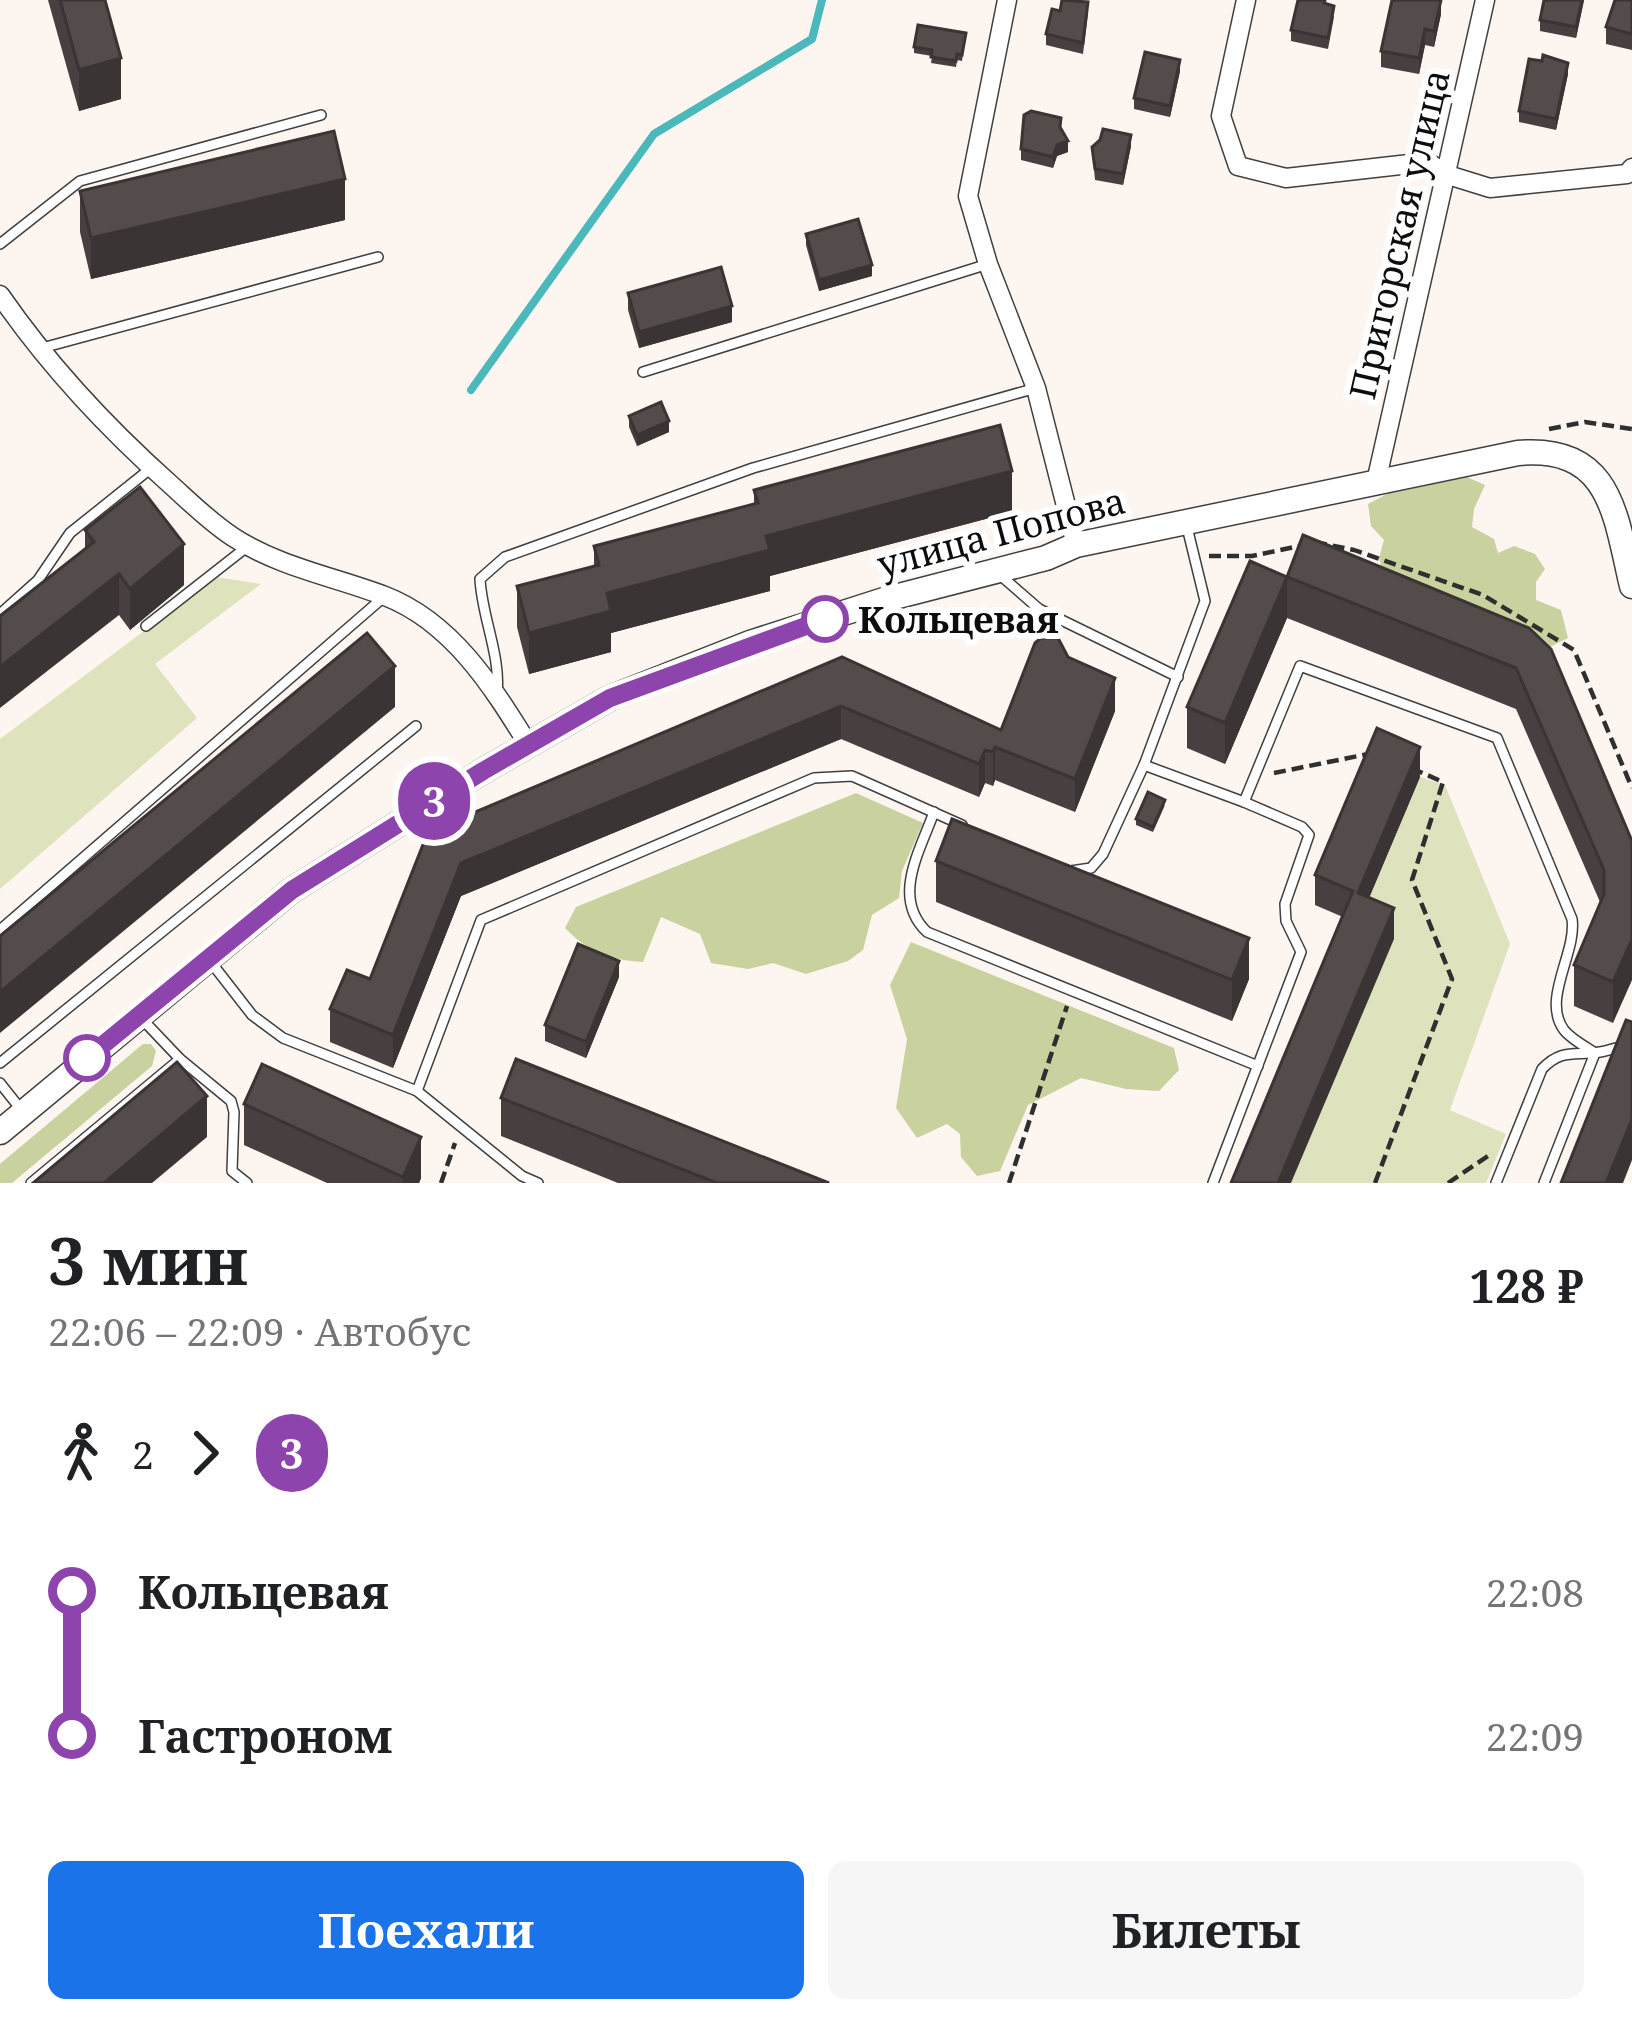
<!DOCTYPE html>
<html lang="ru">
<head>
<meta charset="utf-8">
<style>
	:root { --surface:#fff; --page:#f6f6f6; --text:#202124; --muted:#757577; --accent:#1a73e8 }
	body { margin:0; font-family:"Noto Serif",serif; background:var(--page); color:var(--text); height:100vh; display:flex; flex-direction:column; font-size:45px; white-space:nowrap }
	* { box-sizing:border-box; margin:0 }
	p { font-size:39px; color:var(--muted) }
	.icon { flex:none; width:66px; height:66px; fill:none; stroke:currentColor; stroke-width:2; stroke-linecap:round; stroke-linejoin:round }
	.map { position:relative; height:1183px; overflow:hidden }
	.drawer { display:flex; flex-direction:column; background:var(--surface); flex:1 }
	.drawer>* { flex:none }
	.badge { padding:0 24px; border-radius:39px; font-size:42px; line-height:78px }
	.map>.badge { position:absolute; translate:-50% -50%; box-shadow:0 0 0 6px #fff }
	.legs { display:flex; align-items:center; gap:18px; height:132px; padding:0 48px; font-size:39px }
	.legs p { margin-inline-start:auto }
	.overview { display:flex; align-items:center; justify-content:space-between; height:204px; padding:0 48px }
	h1 { font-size:66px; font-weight:700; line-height:90px }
	.action { display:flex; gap:24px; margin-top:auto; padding:24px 48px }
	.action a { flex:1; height:138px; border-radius:18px; background:var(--accent); color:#fff; font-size:48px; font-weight:700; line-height:138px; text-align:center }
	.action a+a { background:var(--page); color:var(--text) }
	ul { padding:0 48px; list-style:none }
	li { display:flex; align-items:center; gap:42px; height:144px; font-size:45px }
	li i { display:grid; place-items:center; width:18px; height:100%; margin:0 15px; background:currentColor }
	li i::after { content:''; width:30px; height:30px; margin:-15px; border:9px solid; border-radius:50%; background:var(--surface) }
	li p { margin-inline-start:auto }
	li:first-child i { background:linear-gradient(#0000 50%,currentColor 0) }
	li:last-child i { background:linear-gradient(currentColor 50%,#0000 0) }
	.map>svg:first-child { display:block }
	.green { fill:#dfe3bd }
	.forest { fill:#c9d29f }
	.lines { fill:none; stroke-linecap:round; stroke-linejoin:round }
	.stream { stroke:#4bb8bb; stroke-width:8 }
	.service-casing { stroke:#404040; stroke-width:12 }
	.minor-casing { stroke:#404040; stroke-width:21 }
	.tertiary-casing { stroke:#404040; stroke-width:27 }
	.path { stroke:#2f2f2f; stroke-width:4.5; stroke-dasharray:12 6; stroke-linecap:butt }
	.service { stroke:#fff; stroke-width:9 }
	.minor { stroke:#fff; stroke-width:18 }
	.tertiary { stroke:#fff; stroke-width:24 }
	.wall { fill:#484040 }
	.shaded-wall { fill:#3b3434 }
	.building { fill:#544b4b; stroke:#3b3434; stroke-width:3 }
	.line-1-casing { stroke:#fff; stroke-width:27 }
	.line-1 { stroke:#8e44ad; stroke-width:18 }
	.stop-1-dot { fill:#fff; stroke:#8e44ad; stroke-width:6 }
	.labels { text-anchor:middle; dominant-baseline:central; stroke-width:12; stroke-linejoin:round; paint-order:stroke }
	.street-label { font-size:36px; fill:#0d0d0d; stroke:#fff }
	.stop-label { font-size:36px; font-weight:bold; fill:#0d0d0d; stroke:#fff; text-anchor:start }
</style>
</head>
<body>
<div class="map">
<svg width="1632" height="1183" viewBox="0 0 1632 1183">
	<rect width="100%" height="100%" fill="#fdf5ef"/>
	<g class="green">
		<polygon points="216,577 261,584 155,664 197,718 0,889 0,739"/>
		<polygon points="1420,777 1445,785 1510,944 1450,1110 1506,1134 1486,1183 1291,1183 1393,939 1358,924"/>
	</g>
	<g class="forest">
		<polygon points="1467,477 1485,485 1474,509 1472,527 1494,539 1498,553 1514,546 1535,554 1545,569 1536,582 1536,600 1561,610 1568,638 1548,648 1386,583 1379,558 1384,540 1371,526 1368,504 1387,494"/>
		<path d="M856,793L923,823L902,871L899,898L872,915L863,950L848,961L806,974L773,963L748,969L711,963L700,934L661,917L643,962C611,960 588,952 565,928L576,907Z"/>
		<polygon points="911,942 1174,1048 1179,1070 1159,1091 1126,1089 1081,1078 1028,1105 1000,1171 977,1176 961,1157 960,1134 947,1124 917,1138 896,1108 907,1039 890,985"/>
		<polygon points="143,1044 151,1044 156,1051 152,1066 12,1183 0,1183 0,1164"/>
	</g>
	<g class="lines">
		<polyline class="stream" points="471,390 654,134 812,39 822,0"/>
		<defs>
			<g id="service">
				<polyline points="0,244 80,181 321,115"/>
				<polyline points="42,348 378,257"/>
				<polyline points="643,372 988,264"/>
				<polyline points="999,574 1039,609 1178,677"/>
				<polyline points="0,614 38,580 70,533 150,469"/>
				<polyline points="146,626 248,546"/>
				<path d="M497,694C501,655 482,618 480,579L505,557L753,468L1036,388"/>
				<path d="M1144,765L1244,802L1300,666L1497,738L1572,919C1577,953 1541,999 1564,1030C1571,1039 1586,1047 1595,1053L1544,1183"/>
				<path d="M934,812C920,851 891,898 927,932L1258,1066"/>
				<polyline points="1071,871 1091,868 1103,854 1144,765 1205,601 1186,523"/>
				<polyline points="0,930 385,596"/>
				<polyline points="210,961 252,1015 283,1038 417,1091 522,1176 538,1183"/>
				<polyline points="142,1019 180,1059 231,1101 234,1112 232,1171 247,1183"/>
				<polyline points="0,1063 416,726"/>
				<polyline points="0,1083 23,1112"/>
				<polyline points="417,1091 481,920 814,778 852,776 962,825"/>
				<polyline points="31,1183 180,1059"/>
				<polyline points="1213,1183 1301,952 1286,921 1285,904 1309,835 1302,827 1244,802"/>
				<path d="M1496,1183L1542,1069C1562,1048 1575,1056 1600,1052C1611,1050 1622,1046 1632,1043"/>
			</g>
			<g id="minor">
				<polyline points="1007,0 968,196 988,264 1036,388 1076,545"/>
				<polyline points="1246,0 1221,116 1238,166 1286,178 1427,162 1448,175 1490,188 1627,174 1632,168"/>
				<path d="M0,295C49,366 105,426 170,484C190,502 210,522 233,537C279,567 335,577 385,596C452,622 492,686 528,744"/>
				<polyline points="1376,482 1485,0"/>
			</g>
			<path id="tertiary" d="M0,1132L292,890L483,771L610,698L750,643L887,599L1046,558L1076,545L1518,453C1611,445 1615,514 1632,586"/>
		</defs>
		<use href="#service" class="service-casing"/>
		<use href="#minor" class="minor-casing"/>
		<use href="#tertiary" class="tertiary-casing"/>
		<g class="path">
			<polyline points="1549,429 1585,422 1632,429"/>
			<polyline points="1315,542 1354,550 1483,595 1574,650 1632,788"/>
			<polyline points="1209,556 1252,556 1304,545"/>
			<polyline points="1274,773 1368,754"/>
			<polyline points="441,1183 455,1143"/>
			<polyline points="1009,1183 1067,1006"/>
			<polyline points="1375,1183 1452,979 1412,880 1443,782 1418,771"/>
			<polyline points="1448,1183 1488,1156"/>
		</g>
		<use href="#service" class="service"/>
		<use href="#minor" class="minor"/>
		<use href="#tertiary" class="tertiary"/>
	</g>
	<g class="wall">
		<polygon points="48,0 105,0 121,99 79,111"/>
		<polygon points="1326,0 1326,4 1334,17 1328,49 1291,41 1291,30"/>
		<polygon points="1544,0 1584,0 1576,38 1540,31 1540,20"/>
		<polygon points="1632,0 1632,50 1606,44 1606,27"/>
		<polygon points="1060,11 1088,13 1083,54 1046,45 1046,34"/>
		<polygon points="1441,14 1434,47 1425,45 1419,74 1381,67 1381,51"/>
		<polygon points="966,33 962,61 957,60 956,67 931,63 932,56 914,53 914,47"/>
		<polygon points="1542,61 1568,74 1556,130 1519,122 1519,111"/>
		<polygon points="1180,71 1170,117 1134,109 1134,98"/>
		<polygon points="1061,130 1068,152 1057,156 1053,168 1021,160 1021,149"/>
		<polygon points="1131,146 1123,185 1095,180 1092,147"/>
		<polygon points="80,191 345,220 91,279 80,232"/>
		<polygon points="806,234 872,276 819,291 806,245"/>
		<polygon points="628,293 732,322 639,348 628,310"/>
		<polygon points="629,416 669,432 637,446 629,427"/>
		<polygon points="754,490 1012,512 770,576 770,591 611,633 611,652 529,674 517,627 517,586 594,566 594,546 754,504"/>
		<polygon points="85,530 184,585 130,630 119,615 85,549"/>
		<polygon points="1287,577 1529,628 1632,841 1613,1023 1574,1006 1574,965 1600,902 1516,709 1287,618 1225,764 1187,748 1187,707"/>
		<polygon points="842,657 1001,730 1068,657 1115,711 1075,812 995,780 993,786 985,783 979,797 841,739 461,896 393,1068 330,1042 330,1009 370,979 428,832"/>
		<polygon points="1420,777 1369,898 1394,939 1315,905 1315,875"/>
		<polygon points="1165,805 1153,832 1136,825 1136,819"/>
		<polygon points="936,861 1249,979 1232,1021 936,902"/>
		<polygon points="619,977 586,1058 545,1041 545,1025"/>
		<polygon points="501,1098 829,1183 618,1183 501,1136"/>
		<polygon points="244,1104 421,1178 419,1183 327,1183 244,1145"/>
	</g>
	<g class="shaded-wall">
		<polygon points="1441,0 1441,14 1434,47 1434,31"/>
		<polygon points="1582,0 1584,0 1576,38 1576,27"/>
		<polygon points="1425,29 1425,45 1419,74 1419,58"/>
		<polygon points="121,58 121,99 79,111 79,70"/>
		<polygon points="1180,60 1180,71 1170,117 1170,106"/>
		<polygon points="1568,63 1568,74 1556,130 1556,119"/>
		<polygon points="1131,135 1131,146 1123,185 1123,174"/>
		<polygon points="1068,141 1068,152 1057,156 1053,168 1053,157 1057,145"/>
		<polygon points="345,179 345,220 91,279 91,238"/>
		<polygon points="872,265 872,276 819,291 819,280"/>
		<polygon points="732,306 732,322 639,348 639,332"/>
		<polygon points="669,421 669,432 637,446 637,435"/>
		<polygon points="1012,471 1012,512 770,576 770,591 611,633 611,652 529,674 529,633 607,593 766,536"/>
		<polygon points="184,544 184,585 130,630 130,589"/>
		<polygon points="119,574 119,615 0,708 0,667"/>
		<polygon points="1287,577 1287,618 1225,764 1225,723"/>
		<polygon points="395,666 395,707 0,1033 0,992"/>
		<polygon points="1115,678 1115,711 1075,812 1075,779"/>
		<polygon points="841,706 841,739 461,896 393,1068 393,1035 461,863"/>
		<polygon points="995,747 995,780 993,786 993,752"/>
		<polygon points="1420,747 1420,777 1358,924 1358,893"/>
		<polygon points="985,750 985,783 979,797 979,764"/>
		<polygon points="1394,908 1394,939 1291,1183 1278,1183"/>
		<polygon points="1249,938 1249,979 1232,1021 1232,980"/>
		<polygon points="1632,939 1632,980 1613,1023 1613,982"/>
		<polygon points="619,961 619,977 586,1058 586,1042"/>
		<polygon points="207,1096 207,1137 152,1183 104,1183"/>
		<polygon points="1632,1119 1632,1160 1623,1183 1606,1183"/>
		<polygon points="421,1137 421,1178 419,1183 403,1183 403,1177"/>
	</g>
	<g class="building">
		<polygon points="60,0 105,0 121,58 79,70"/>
		<polygon points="1062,0 1088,2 1083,43 1046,34 1052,9 1060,11"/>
		<polygon points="1298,0 1325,0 1324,3 1334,6 1328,38 1291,30"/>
		<polygon points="1392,0 1441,0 1434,31 1425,29 1419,58 1381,51"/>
		<polygon points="1544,0 1582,0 1576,27 1540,20"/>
		<polygon points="1615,0 1632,0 1632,34 1606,27"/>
		<polygon points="918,25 966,33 962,55 957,54 956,61 931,57 932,50 914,47"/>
		<polygon points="1145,52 1180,60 1170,106 1134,98"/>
		<polygon points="1543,55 1568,63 1556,119 1519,111 1529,59 1542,61"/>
		<polygon points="1031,111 1061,118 1060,127 1068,141 1057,145 1053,157 1021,149 1024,115"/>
		<polygon points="1103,129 1131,135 1123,174 1095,169 1092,147 1100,140"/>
		<polygon points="334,131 345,179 91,238 80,191"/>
		<polygon points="858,219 872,265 819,280 806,234"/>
		<polygon points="721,267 732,306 639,332 628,293"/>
		<polygon points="661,402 669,421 637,435 629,416"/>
		<polygon points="1000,425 1012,471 766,536 770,550 607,593 611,611 529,633 517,586 599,565 594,546 758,503 754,490"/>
		<polygon points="140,487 184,544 130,589 119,574 0,667 0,616 94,542 85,530"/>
		<polygon points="1303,535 1529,628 1551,649 1632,841 1632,939 1613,982 1574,965 1604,894 1604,870 1516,668 1287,577"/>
		<polygon points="1250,561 1287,577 1225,723 1187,707"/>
		<polygon points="367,633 395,666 0,992 0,936"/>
		<polygon points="1041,638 1058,638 1068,657 1115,678 1075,779 995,747 993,752 985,750 979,764 841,706 461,863 393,1035 330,1009 347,970 370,979 428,832 842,657 1001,730 1035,643"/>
		<polygon points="1377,728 1420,747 1358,893 1394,908 1278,1183 1231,1183 1353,891 1315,875"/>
		<polygon points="1148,792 1165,800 1153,827 1136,819"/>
		<polygon points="952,819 1249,938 1232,980 936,861"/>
		<polygon points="578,944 619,961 586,1042 545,1025"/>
		<polygon points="1626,1020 1632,1022 1632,1119 1606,1183 1561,1183"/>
		<polygon points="516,1059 829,1183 717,1183 501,1098"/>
		<polygon points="177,1062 207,1096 104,1183 33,1183"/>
		<polygon points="262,1064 421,1137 403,1177 244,1104"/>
	</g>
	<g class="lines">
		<defs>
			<polyline id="line-1" points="87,1058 292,890 483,771 610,698 825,619"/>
		</defs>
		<use href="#line-1" class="line-1-casing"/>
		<use href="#line-1" class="line-1"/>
	</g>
	<g class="stop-1-dot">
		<circle cx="825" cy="619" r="21"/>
		<circle cx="87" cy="1058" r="21"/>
	</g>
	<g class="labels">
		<g class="street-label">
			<text transform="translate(1399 234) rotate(-77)">Пригорская улица</text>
			<text transform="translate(1001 532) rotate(-15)">улица Попова</text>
		</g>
		<g class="stop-label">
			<text x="858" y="619">Кольцевая</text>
		</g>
	</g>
</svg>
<b class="badge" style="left:434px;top:801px;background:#8e44ad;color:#fff">3</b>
</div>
<section class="drawer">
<div class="overview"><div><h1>3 мин</h1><p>22:06 – 22:09 · Автобус</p></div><b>128 ₽</b></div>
<div class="legs"><svg class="icon" aria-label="walk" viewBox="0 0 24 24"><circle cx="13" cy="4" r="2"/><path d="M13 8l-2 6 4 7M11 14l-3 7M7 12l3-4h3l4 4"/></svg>2<svg class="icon" aria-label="forward" viewBox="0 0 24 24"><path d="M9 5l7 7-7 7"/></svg><b class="badge" style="background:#8e44ad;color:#fff">3</b></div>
<ul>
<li><i style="color:#8e44ad"></i><b>Кольцевая</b><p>22:08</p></li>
<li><i style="color:#8e44ad"></i><b>Гастроном</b><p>22:09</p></li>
</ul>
<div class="action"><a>Поехали</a><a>Билеты</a></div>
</section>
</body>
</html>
